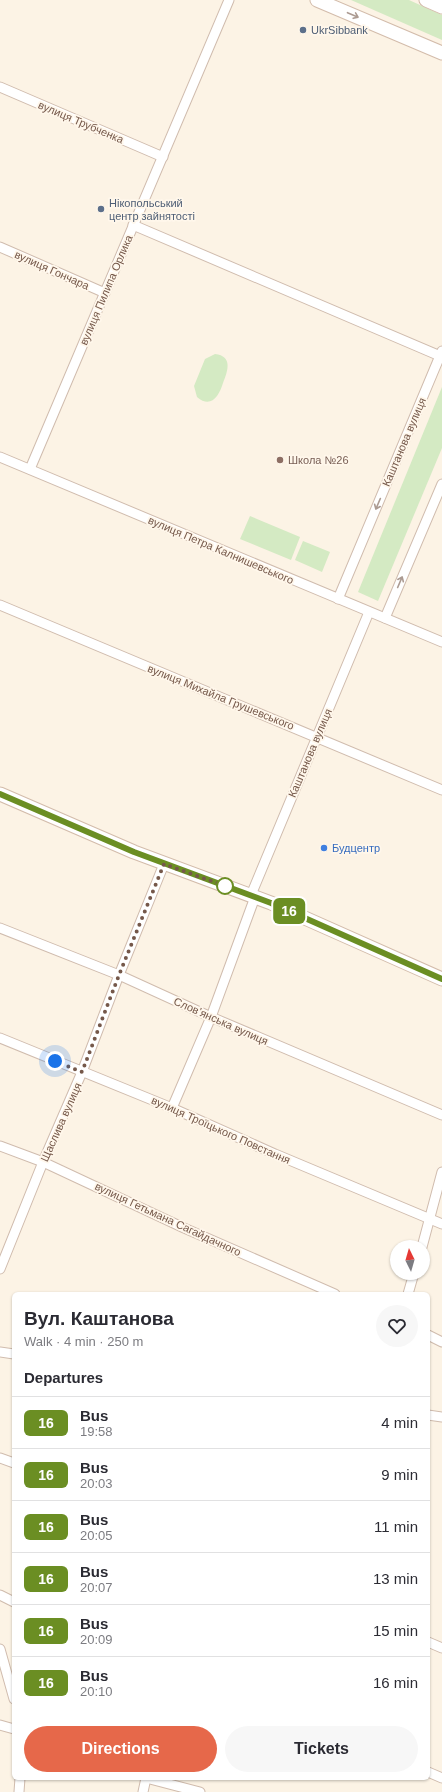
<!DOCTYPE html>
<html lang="en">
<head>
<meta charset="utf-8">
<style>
	:root { --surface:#fff; --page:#f7f7f7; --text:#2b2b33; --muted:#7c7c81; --line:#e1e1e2; --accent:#e6684a }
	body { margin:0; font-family:Arial,sans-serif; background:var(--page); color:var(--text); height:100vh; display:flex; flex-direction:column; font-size:15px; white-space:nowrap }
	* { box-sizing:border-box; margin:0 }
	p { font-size:13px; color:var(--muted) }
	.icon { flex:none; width:22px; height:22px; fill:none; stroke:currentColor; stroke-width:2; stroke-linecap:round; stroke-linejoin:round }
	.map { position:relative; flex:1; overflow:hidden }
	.side { position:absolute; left:12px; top:1292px; width:418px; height:488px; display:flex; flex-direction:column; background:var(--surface); border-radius:6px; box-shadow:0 1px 3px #0004 }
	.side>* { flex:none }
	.badge { padding:0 8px; border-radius:6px; font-size:14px; line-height:26px }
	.needle { width:26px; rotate:355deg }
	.tools { position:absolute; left:390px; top:1240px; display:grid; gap:8px }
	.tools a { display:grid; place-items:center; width:40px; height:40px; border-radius:50%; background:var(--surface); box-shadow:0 1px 3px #0004; font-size:20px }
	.you { position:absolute; width:20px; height:20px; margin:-10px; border:3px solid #fff; border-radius:50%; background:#1a73e8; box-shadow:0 0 0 6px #1a73e833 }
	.map>.badge { position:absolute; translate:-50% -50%; box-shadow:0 0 0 2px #fff }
	h2 { padding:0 12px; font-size:15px; line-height:36px }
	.round { display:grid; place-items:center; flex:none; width:42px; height:42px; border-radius:21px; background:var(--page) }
	.headline { display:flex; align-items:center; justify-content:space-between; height:68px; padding:0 12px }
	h1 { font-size:19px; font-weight:800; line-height:30px }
	.action { display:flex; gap:8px; margin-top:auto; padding:8px 12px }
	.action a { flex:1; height:46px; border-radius:24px; background:var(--accent); color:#fff; font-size:16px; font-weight:800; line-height:46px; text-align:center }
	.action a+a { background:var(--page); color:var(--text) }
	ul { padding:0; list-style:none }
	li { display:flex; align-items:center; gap:12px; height:52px; padding:0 12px; border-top:1px solid var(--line) }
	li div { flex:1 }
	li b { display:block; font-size:15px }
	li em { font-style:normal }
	li .badge { min-width:44px; font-weight:700; text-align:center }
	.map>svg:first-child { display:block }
	.green { fill:#d4eac3 }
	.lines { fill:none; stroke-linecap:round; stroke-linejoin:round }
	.street-casing { stroke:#d0bcae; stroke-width:11 }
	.secondary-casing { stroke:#d3bcab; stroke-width:15 }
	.street { stroke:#fff; stroke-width:9 }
	.secondary { stroke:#fff; stroke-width:13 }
	.oneway { stroke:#ac9b92 }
	.line-casing { stroke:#fff; stroke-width:9 }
	.line { stroke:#6b8e23; stroke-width:6 }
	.walk { stroke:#75584a; stroke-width:4; stroke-dasharray:0 7.2 }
	.service-dot { fill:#5c6f8a; stroke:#fff7eb; stroke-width:1.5 }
	.education-dot { fill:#8d6e63; stroke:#fff7eb; stroke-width:1.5 }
	.shop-dot { fill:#3f7fe0; stroke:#fff7eb; stroke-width:1.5 }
	.stop-dot { fill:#fff; stroke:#6b8e23; stroke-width:2 }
	.labels { text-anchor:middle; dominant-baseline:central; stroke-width:3.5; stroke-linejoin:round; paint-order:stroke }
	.service-label { font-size:11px; fill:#4e5e75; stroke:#fff7eb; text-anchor:start }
	.street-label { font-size:11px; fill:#75584a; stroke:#fff7eb }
	.education-label { font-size:11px; fill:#785e54; stroke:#fff7eb; text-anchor:start }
	.shop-label { font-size:11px; fill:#366cbe; stroke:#fff7eb; text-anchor:start }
</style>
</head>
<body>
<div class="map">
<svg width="442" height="1792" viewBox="0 0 442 1792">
	<rect width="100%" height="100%" fill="#fcf3e5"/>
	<g class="green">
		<polygon points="351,0 409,0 442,15 442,40"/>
		<path d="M215,354C233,356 228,371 223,383C219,396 211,409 197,397L194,386L205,359Z"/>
		<polygon points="442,387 442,448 378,601 358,592"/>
		<polygon points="250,516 300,537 291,560 240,539"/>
		<polygon points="303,541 330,552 322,572 295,560"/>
	</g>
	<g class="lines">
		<defs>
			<g id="street">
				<polyline points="0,87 163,157"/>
				<polyline points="133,225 440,356"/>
				<polyline points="0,247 105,293"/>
				<polyline points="0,457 442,642"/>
				<polyline points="30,469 229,0"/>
				<polyline points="338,599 442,351"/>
				<polyline points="0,605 442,790"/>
				<polyline points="385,618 442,484"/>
				<polyline points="251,895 369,612"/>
				<polyline points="0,928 119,975 211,1017 442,1115"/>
				<polyline points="0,1038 172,1108 275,1154 442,1224"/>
				<polyline points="172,1108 211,1017 255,897"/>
				<polyline points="0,1146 43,1162 184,1228 335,1294"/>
				<polyline points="422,1247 442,1172"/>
				<polyline points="0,1269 43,1162 82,1072 119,975 164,864"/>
				<polyline points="408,1294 414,1273"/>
				<polyline points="428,1335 442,1342"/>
				<polyline points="0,1352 14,1354"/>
				<polyline points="428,1415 442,1417"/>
				<polyline points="0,1458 14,1463"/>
				<polyline points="0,1595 14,1602"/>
				<polyline points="428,1642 442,1648"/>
				<polyline points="0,1649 14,1699"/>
				<polyline points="0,1725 14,1729"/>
				<polyline points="428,1772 442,1778"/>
				<polyline points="146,1778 200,1792"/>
				<polyline points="19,1792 20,1778"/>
				<polyline points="143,1792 146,1778"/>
			</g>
			<g id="secondary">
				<polyline points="317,0 442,53"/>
				<polyline points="426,0 442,7"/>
				<polyline points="0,794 134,852 271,903 442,979"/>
			</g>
		</defs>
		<use href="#street" class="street-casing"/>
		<use href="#secondary" class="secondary-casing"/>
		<use href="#street" class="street"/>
		<use href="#secondary" class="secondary"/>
	</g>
	<defs><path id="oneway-shaft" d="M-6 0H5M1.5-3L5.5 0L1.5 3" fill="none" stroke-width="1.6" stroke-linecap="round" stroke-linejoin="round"/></defs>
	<g class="oneway">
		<use href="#oneway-shaft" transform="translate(353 15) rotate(23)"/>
		<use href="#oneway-shaft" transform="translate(378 504) rotate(113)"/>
		<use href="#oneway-shaft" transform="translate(400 582) rotate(-67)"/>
	</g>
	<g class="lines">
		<defs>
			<polyline id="line" points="0,794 134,852 271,903 442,979"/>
		</defs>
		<use href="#line" class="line-casing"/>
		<use href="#line" class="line"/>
		<polyline class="walk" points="55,1061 82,1072 119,975 164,864 225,886"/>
	</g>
	<g class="service-dot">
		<circle cx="303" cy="30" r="4"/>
		<circle cx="101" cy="209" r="4"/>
	</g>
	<circle class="education-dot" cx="280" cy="460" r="4"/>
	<circle class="shop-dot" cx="324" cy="848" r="4"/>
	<circle class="stop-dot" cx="225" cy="886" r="8"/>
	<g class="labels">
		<g class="service-label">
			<text x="311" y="30">UkrSibbank</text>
			<text x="109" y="203">Нікопольський<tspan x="109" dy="13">центр зайнятості</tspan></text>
		</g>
		<g class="street-label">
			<text transform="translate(81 122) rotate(23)">вулиця Трубченка</text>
			<text transform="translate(52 270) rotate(24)">вулиця Гончара</text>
			<text transform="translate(106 290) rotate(-67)">вулиця Пилипа Орлика</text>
			<text transform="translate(404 442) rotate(-67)">Каштанова вулиця</text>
			<text transform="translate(221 550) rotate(23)">вулиця Петра Калнишевського</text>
			<text transform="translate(221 697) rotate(22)">вулиця Михайла Грушевського</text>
			<text transform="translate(310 753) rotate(-67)">Каштанова вулиця</text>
			<text transform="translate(221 1021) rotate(24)">Словʼянська вулиця</text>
			<text transform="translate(61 1122) rotate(-66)">Щаслива вулиця</text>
			<text transform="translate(221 1130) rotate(24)">вулиця Троїцького Повстання</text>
			<text transform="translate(168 1219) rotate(25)">вулиця Гетьмана Сагайдачного</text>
		</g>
		<g class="education-label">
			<text x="288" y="460">Школа №26</text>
		</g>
		<g class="shop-label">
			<text x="332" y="848">Будцентр</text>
		</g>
	</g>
</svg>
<div class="tools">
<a><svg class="needle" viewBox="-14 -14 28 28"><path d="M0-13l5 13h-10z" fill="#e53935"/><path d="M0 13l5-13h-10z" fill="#7c7c81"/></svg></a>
</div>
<div class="you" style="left:55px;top:1061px"></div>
<b class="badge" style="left:289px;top:911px;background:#6b8e23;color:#fff">16</b>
<section class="side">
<div class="headline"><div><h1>Вул. Каштанова</h1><p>Walk · 4 min · 250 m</p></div><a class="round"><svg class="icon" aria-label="heart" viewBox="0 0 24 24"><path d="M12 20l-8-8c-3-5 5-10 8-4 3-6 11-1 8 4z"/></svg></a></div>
<h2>Departures</h2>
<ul>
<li><span class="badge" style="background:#6b8e23;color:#fff">16</span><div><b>Bus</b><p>19:58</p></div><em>4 min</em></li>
<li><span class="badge" style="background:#6b8e23;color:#fff">16</span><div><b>Bus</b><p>20:03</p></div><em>9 min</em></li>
<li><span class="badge" style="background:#6b8e23;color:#fff">16</span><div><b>Bus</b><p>20:05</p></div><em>11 min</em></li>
<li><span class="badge" style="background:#6b8e23;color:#fff">16</span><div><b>Bus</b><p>20:07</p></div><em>13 min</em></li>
<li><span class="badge" style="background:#6b8e23;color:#fff">16</span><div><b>Bus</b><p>20:09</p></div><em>15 min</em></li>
<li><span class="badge" style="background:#6b8e23;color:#fff">16</span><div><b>Bus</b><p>20:10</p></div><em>16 min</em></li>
</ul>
<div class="action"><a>Directions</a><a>Tickets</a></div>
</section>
</div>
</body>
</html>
